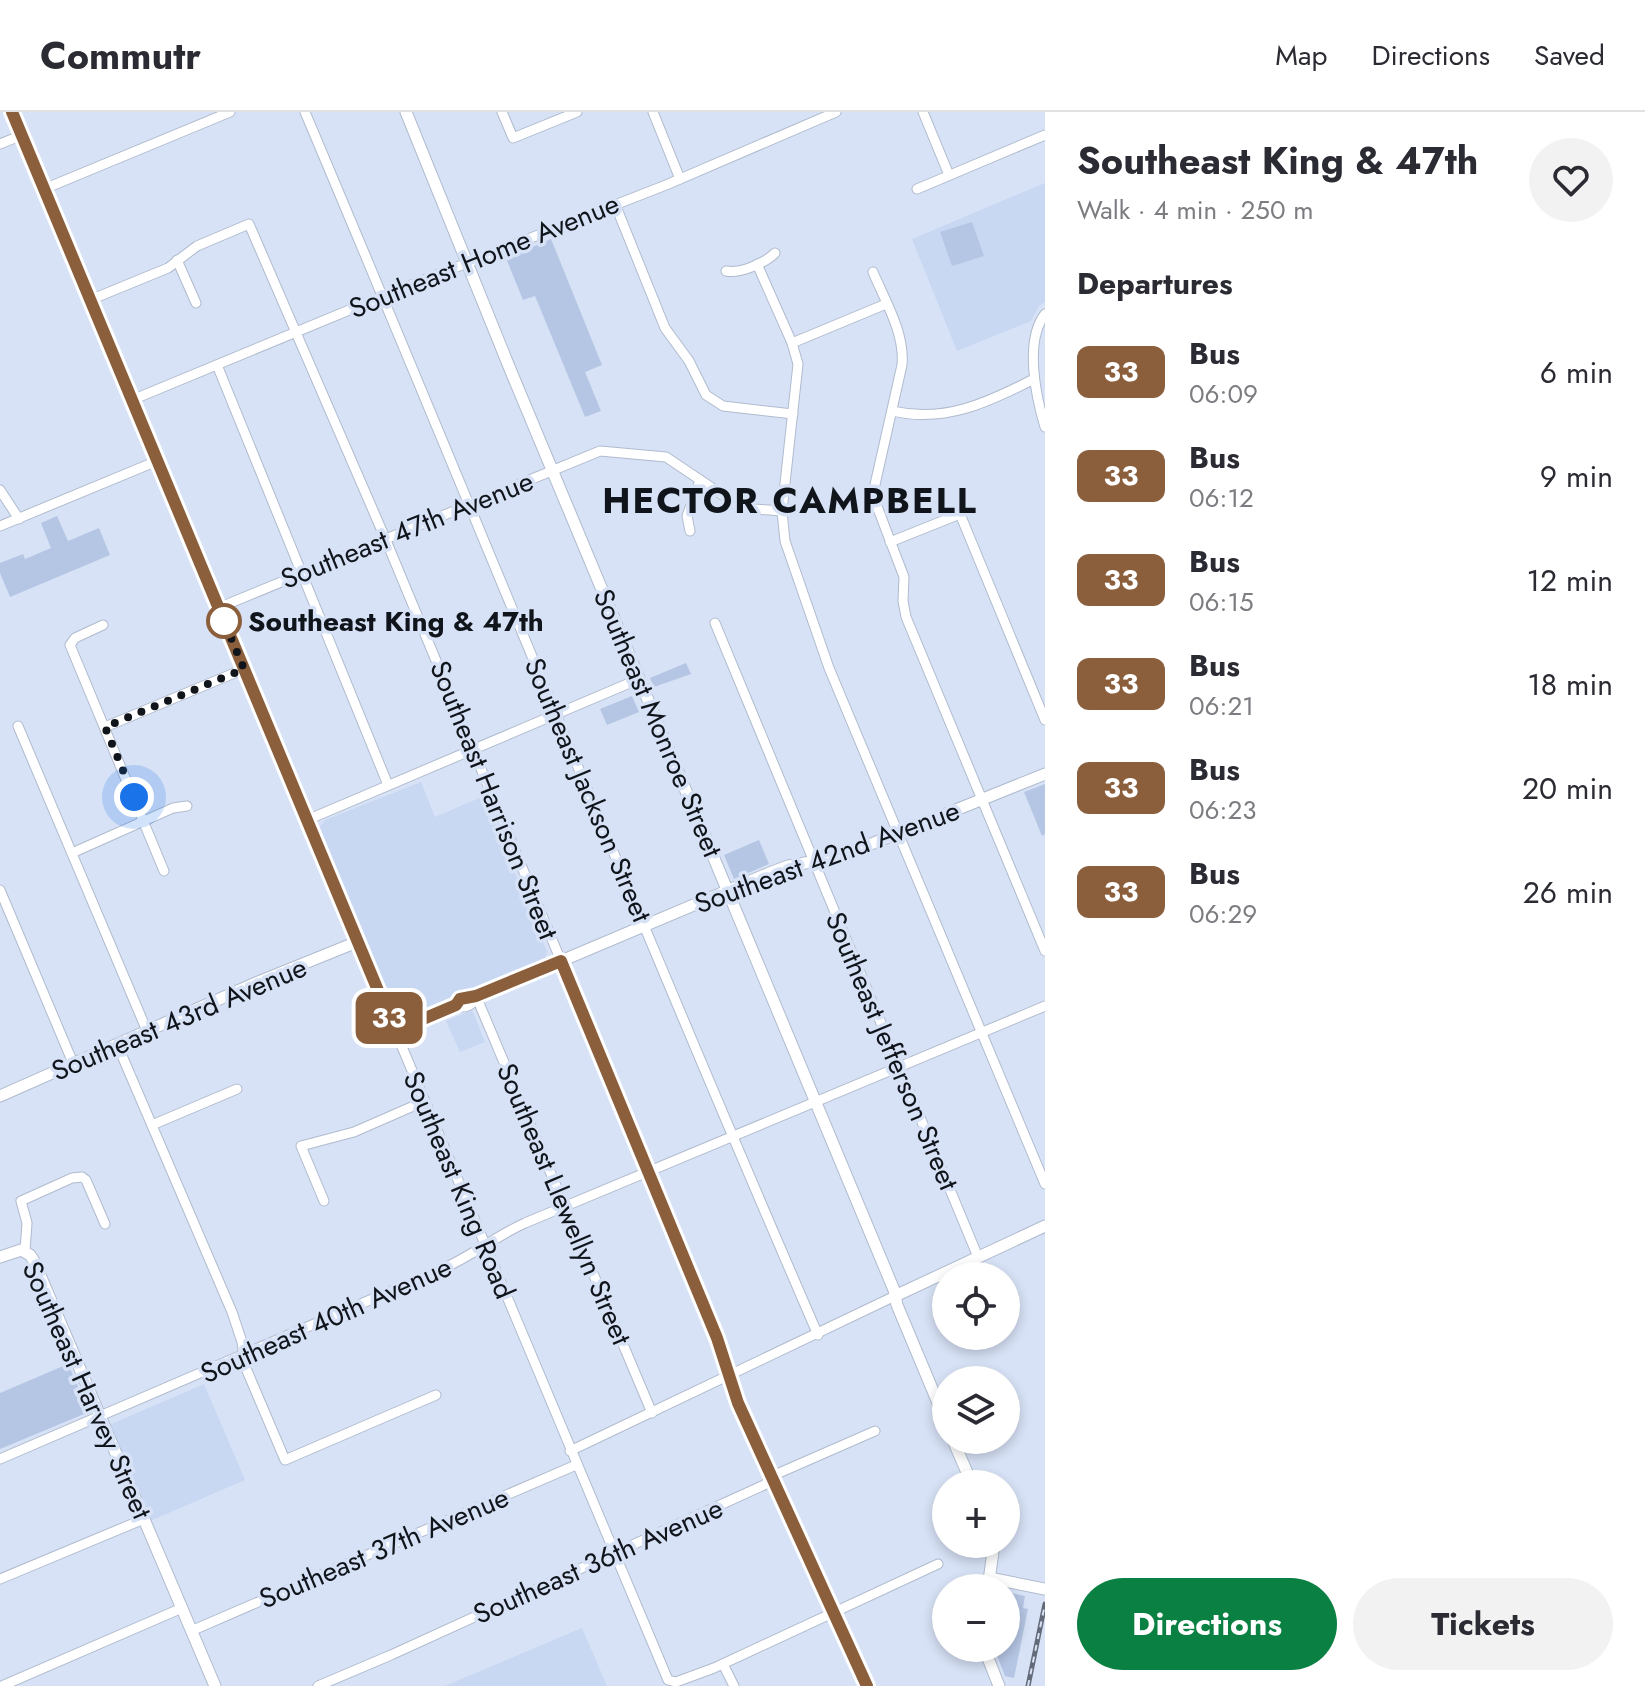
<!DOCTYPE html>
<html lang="en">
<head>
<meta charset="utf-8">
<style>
	:root { --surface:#fff; --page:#f2f2f3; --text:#2b2b33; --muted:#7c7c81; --line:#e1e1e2; --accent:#0b8043 }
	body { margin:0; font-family:Jost,sans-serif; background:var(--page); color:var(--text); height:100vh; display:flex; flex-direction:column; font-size:30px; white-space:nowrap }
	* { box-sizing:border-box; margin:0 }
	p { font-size:26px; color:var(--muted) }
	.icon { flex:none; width:44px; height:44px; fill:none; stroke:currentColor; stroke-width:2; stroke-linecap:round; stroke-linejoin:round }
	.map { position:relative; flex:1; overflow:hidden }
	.panel { display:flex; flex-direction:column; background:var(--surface); width:600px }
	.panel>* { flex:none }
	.badge { padding:0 16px; border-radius:12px; font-size:28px; line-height:52px }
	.buttons { position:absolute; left:932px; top:1150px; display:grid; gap:16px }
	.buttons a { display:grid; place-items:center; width:88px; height:88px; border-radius:50%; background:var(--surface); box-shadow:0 4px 12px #0003; font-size:40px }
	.you { position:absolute; width:40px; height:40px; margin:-20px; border:6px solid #fff; border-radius:50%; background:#1a73e8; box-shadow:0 0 0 12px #1a73e833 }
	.map>.badge { position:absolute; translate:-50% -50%; box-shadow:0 0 0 4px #fff }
	h2 { padding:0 32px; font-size:30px; line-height:72px }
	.round { display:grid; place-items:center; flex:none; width:84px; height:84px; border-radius:42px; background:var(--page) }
	.headline { display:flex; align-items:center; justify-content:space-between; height:136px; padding:0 32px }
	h1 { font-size:38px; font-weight:700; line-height:60px }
	.button { display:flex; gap:16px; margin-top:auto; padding:16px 32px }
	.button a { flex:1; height:92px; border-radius:48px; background:var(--accent); color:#fff; font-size:32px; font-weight:700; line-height:92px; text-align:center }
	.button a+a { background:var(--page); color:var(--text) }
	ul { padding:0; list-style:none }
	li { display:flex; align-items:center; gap:24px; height:104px; padding:0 32px }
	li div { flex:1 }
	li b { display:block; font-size:30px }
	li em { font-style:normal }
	li .badge { min-width:88px; font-weight:700; text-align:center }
	header { display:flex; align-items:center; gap:48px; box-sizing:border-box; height:112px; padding:0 40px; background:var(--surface); border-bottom:2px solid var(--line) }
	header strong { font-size:38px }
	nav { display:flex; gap:44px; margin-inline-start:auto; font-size:28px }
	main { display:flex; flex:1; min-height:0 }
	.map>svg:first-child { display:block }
	.built { fill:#c8d7f2 }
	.green { fill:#b5c6e4 }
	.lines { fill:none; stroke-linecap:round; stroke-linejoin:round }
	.minor-casing { stroke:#b0bbce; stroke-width:11 }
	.tertiary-casing { stroke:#b0bbce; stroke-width:13 }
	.secondary-casing { stroke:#b0bbce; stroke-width:14 }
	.minor { stroke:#fff; stroke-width:9 }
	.tertiary { stroke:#fff; stroke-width:11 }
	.secondary { stroke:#fff; stroke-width:12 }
	.rail-casing { stroke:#646b78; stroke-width:5 }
	.rail { stroke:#d7e2f6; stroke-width:2; stroke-dasharray:6; stroke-linecap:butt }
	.line-casing { stroke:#fff; stroke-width:18 }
	.line { stroke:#8b5e3c; stroke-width:12 }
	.walk { stroke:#10141b; stroke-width:8; stroke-dasharray:0 14.4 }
	.stop-dot { fill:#fff; stroke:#8b5e3c; stroke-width:4 }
	.labels { text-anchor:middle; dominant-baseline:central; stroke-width:7; stroke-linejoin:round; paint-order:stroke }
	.street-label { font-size:28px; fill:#10141b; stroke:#d7e2f6 }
	.stop-label { font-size:28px; font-weight:bold; fill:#10141b; stroke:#d7e2f6; text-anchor:start }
	.district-label { font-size:36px; font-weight:bold; letter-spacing:2px; fill:#10141b; stroke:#d7e2f6 }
</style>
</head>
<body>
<header>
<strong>Commutr</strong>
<nav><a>Map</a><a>Directions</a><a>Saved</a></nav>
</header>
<main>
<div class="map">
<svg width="1045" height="1574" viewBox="0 0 1045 1574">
	<rect width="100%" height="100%" fill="#d7e2f6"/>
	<g class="built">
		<polygon points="1045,71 1045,190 1039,194 1031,209 957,239 912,127"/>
		<polygon points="421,670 435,705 484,684 547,840 544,848 407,903 393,895 319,716 325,708"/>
		<polygon points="472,898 485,930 460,940 446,909"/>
		<polygon points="204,1272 245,1368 150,1409 109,1313"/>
		<polygon points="582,1516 607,1574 445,1574"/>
	</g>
	<g class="green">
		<polygon points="972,110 984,144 952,154 940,120"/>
		<polygon points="551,127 602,253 585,260 601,299 585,305 535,184 523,188 506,146"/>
		<polygon points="57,404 68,429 99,416 110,443 10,485 0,461 0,451 23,442 25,447 51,436 41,411"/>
		<polygon points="686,551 691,562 654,575 650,566"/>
		<polygon points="632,584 639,600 607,613 600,597"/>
		<polygon points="1045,672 1045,722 1042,724 1024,680"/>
		<polygon points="759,728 769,752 734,767 724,743"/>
		<polygon points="68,1252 89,1300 0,1337 0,1281"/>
		<polygon points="1006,1480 1025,1484 1023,1496 1028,1497 1014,1566 1005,1564 994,1536 1006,1536"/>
	</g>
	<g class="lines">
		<defs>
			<g id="minor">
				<path d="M305,0C477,407 642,817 818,1223"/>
				<polyline points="502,0 513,26 577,0"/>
				<polyline points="653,0 680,67"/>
				<polyline points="923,0 949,63"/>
				<polyline points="0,32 22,23"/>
				<polyline points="44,77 230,0"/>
				<polyline points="917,77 1045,23"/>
				<polyline points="615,92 665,216 689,249 706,283 723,294 793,302"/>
				<polyline points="177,148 196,191"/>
				<polyline points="757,152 792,231 798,252 782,399 785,429 829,556 1045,1072"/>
				<path d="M726,159C740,162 765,151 775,141"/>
				<path d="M873,160C885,189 905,221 902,253L874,377L875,389L904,465L903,489L906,505L1045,839"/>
				<polyline points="90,188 168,156 197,134 249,112 385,426 561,849"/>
				<path d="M1045,202C1024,229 1036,285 1045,315"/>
				<polyline points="792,231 886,192"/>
				<polyline points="217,253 388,673"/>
				<polyline points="132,288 388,182 666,73 836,0"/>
				<path d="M892,299C945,311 987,291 1034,267"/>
				<polyline points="0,378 19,407"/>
				<polyline points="0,414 157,349"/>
				<polyline points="690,419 687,404 700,368"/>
				<polyline points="890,430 960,402 1045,608"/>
				<polyline points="218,496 600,339 666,345 742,396 782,399"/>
				<polyline points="715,511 978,1145"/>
				<polyline points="103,513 75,526 70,533 164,759"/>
				<polyline points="18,614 147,919"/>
				<polyline points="105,615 244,557"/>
				<polyline points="307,708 639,567"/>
				<polyline points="72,741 173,696 187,694"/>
				<polyline points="0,778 73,951"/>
				<polyline points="476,884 652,1301"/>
				<polyline points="399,917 400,930 668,1568 676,1570 714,1556 938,1452"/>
				<polyline points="117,932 232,1200 242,1230 245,1254 285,1348 436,1283"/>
				<polyline points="152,1013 237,977"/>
				<polyline points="324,1089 301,1034 354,1020 425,989"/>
				<polyline points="25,1139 27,1111 21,1089 72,1066 82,1065 86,1068 105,1112"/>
				<polyline points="570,1339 895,1184"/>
				<path d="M0,1347L442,1157C472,1144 496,1124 525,1111L1045,894"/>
				<polyline points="0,1467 144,1407"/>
				<polyline points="191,1519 576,1353"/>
				<polyline points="723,1552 734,1574"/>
				<polyline points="2,1574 182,1496"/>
				<polyline points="318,1574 391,1543 764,1373 779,1361 875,1319"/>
			</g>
			<g id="tertiary">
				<polyline points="406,0 510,257 894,1178 897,1193 946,1310"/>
				<polyline points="561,849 767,762 788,754 839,745 1045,662"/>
				<polyline points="0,984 258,870 357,830"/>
				<polyline points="0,1145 21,1138 30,1143 34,1149 215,1574"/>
				<polyline points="895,1184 1045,1114"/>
				<polyline points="953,1328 972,1372"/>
				<polyline points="989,1466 1045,1477"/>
				<polyline points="988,1476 994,1432"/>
				<polyline points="984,1536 999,1574"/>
			</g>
			<g id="secondary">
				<path d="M12,0L391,911L396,916H402L456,893C466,895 471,892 476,884"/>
				<polyline points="471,883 476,884 561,849 717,1226 738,1291 867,1574"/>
			</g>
		</defs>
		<use href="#minor" class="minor-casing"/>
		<use href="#tertiary" class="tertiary-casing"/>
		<use href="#secondary" class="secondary-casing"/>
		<use href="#minor" class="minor"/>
		<use href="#tertiary" class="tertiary"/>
		<use href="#secondary" class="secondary"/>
		<defs>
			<polyline id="rail" points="1028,1574 1045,1492"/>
		</defs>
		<use href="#rail" class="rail-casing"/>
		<use href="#rail" class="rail"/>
	</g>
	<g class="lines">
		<defs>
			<polyline id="line" points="12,0 392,912 396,916 402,916 456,893 460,887 476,884 561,849 717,1226 738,1291 867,1574"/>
		</defs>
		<use href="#line" class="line-casing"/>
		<use href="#line" class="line"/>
		<polyline class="walk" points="134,685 105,615 244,557 224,509"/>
	</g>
	<circle class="stop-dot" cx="224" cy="509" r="16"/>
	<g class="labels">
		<g class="street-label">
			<text transform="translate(484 144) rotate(-22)">Southeast Home Avenue</text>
			<text transform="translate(407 418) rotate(-22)">Southeast 47th Avenue</text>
			<text transform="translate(658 611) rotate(67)">Southeast Monroe Street</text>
			<text transform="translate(588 678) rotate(67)">Southeast Jackson Street</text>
			<text transform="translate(494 688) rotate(68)">Southeast Harrison Street</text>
			<text transform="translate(827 745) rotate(-20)">Southeast 42nd Avenue</text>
			<text transform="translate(179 907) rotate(-23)">Southeast 43rd Avenue</text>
			<text transform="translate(892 939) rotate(67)">Southeast Jefferson Street</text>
			<text transform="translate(459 1073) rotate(67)">Southeast King Road</text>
			<text transform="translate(564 1092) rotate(67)">Southeast Llewellyn Street</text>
			<text transform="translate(326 1208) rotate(-24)">Southeast 40th Avenue</text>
			<text transform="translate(87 1278) rotate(66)">Southeast Harvey Street</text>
			<text transform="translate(384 1436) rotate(-23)">Southeast 37th Avenue</text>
			<text transform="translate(598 1449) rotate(-24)">Southeast 36th Avenue</text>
		</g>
		<g class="stop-label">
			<text x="248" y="509">Southeast King &amp; 47th</text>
		</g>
		<g class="district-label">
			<text x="790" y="388">HECTOR CAMPBELL</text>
		</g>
	</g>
</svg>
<div class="buttons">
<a><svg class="icon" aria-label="locate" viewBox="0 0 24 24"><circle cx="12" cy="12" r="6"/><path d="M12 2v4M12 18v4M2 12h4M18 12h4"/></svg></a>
<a><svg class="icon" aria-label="layers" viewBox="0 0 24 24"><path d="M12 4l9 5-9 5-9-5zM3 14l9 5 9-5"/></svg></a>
<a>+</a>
<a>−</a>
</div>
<div class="you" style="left:134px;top:685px"></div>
<b class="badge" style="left:389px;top:906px;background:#8b5e3c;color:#fff">33</b>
</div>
<section class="panel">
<div class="headline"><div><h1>Southeast King &amp; 47th</h1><p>Walk · 4 min · 250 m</p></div><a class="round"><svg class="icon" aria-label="heart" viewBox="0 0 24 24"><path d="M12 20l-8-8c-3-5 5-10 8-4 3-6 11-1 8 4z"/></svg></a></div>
<h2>Departures</h2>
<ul>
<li><span class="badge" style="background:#8b5e3c;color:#fff">33</span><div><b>Bus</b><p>06:09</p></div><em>6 min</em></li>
<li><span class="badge" style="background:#8b5e3c;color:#fff">33</span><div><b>Bus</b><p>06:12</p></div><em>9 min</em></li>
<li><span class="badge" style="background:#8b5e3c;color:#fff">33</span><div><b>Bus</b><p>06:15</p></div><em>12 min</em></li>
<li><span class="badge" style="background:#8b5e3c;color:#fff">33</span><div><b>Bus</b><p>06:21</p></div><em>18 min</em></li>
<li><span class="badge" style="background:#8b5e3c;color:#fff">33</span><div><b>Bus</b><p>06:23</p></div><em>20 min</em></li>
<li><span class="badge" style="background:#8b5e3c;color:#fff">33</span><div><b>Bus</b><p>06:29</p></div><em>26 min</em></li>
</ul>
<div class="button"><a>Directions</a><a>Tickets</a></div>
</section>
</main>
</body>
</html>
